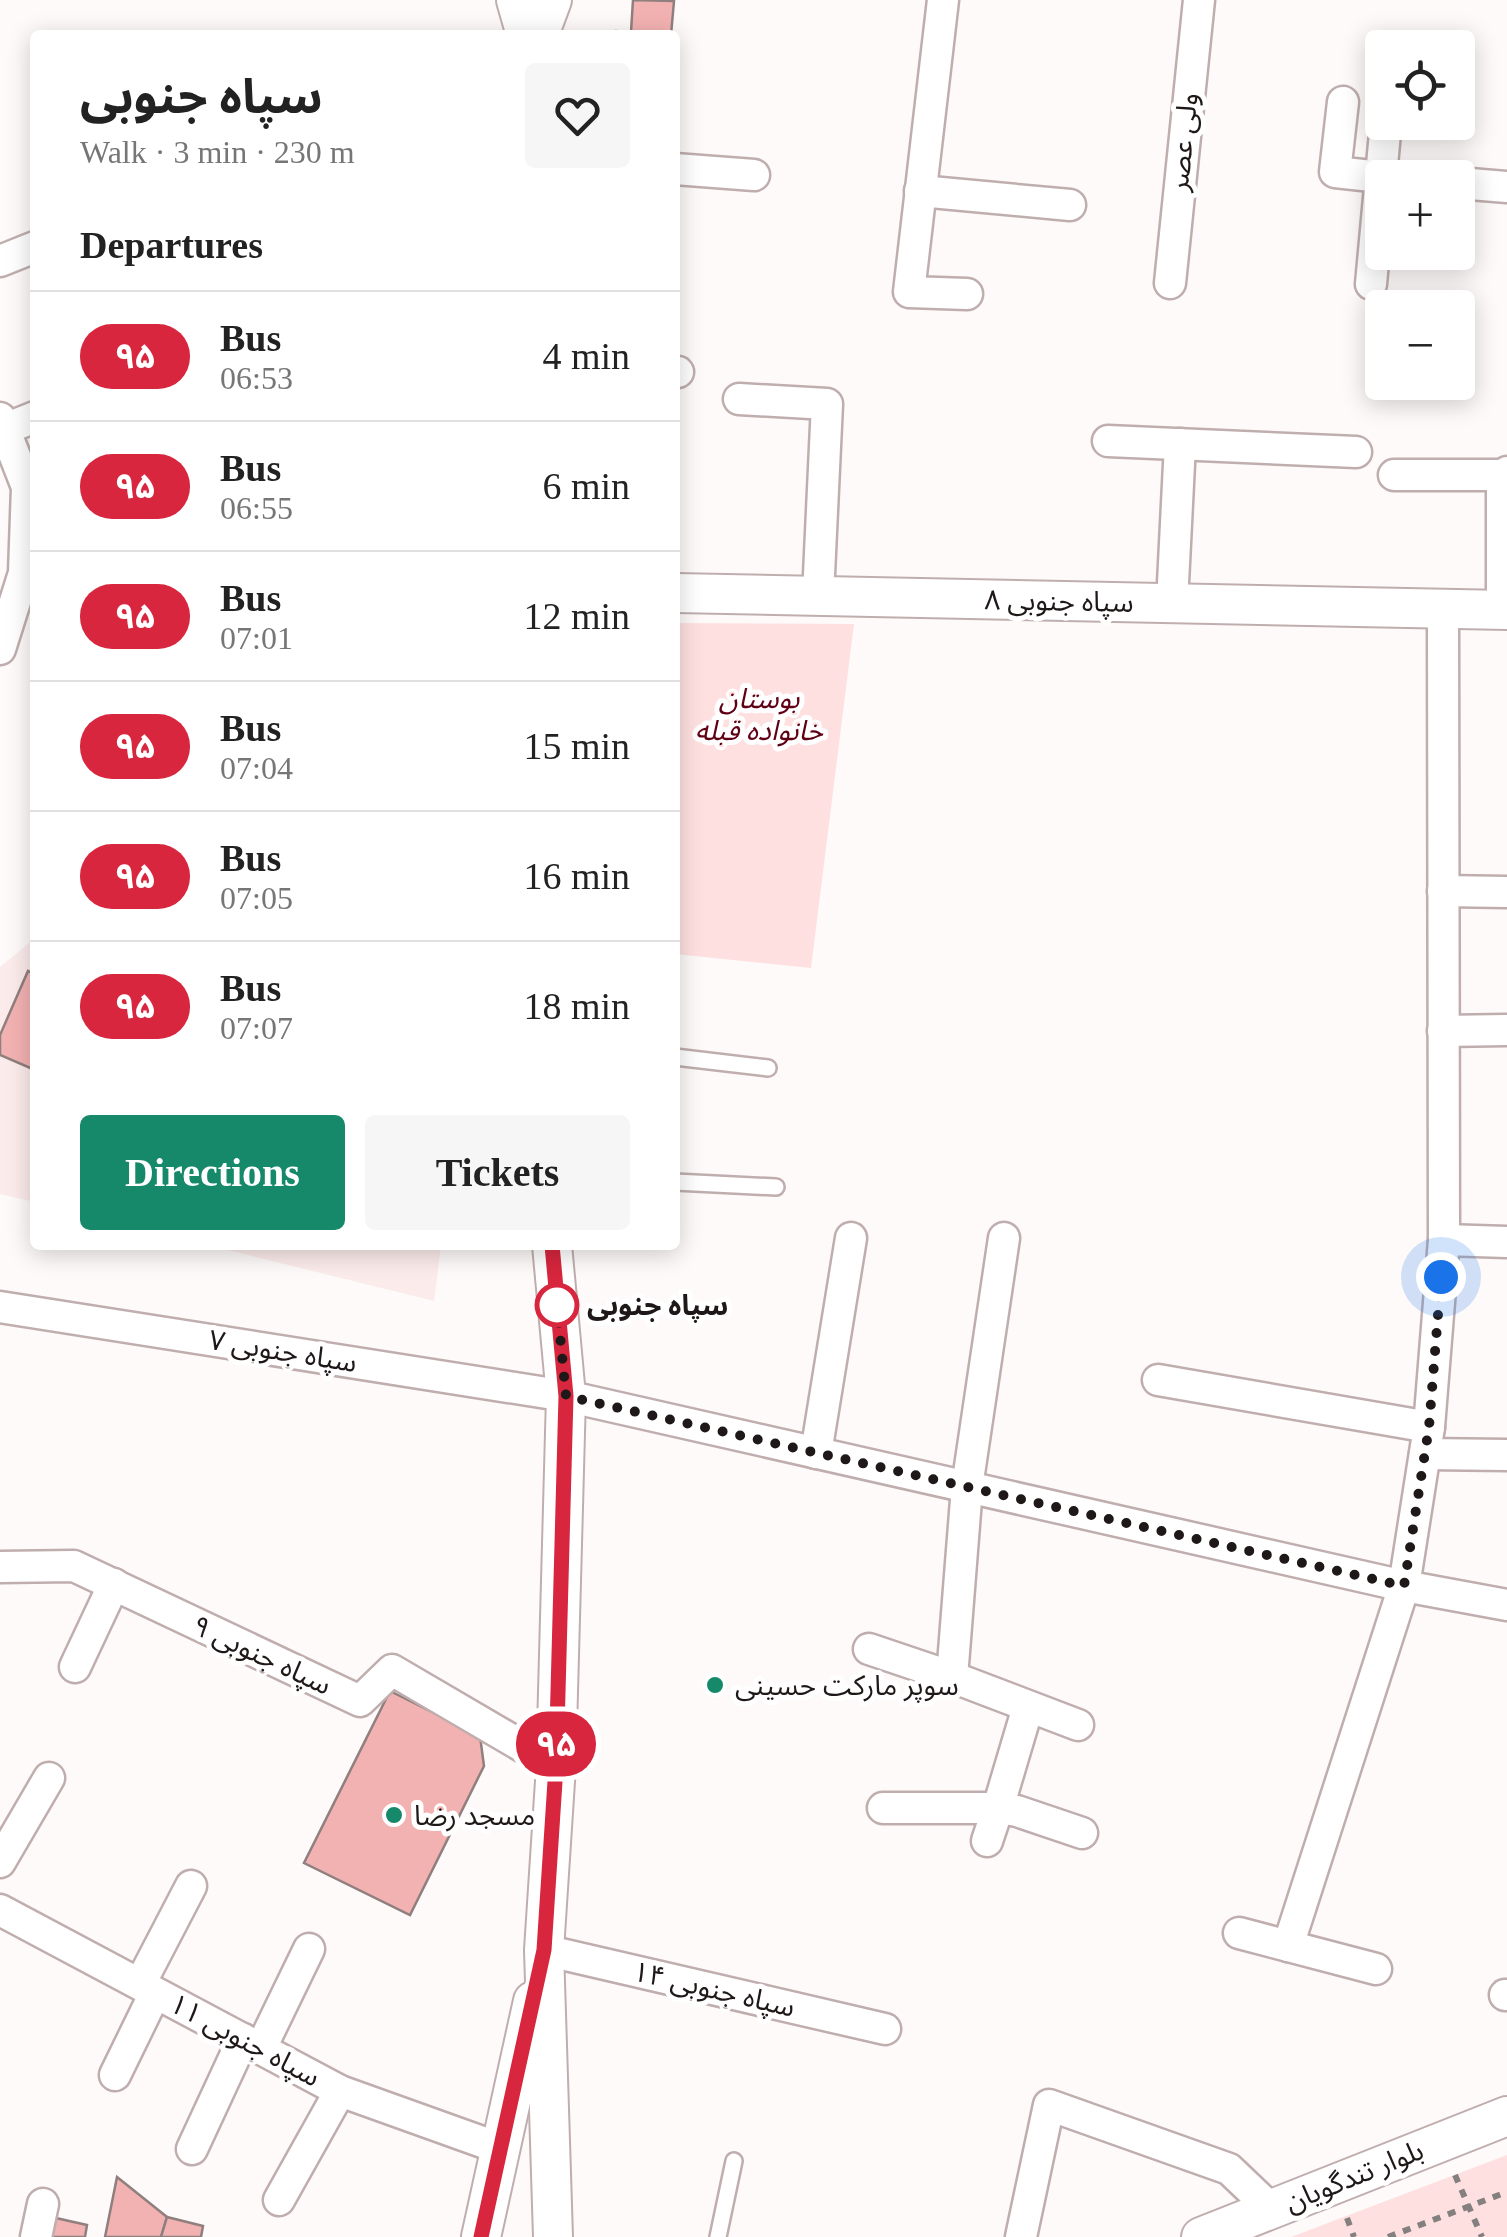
<!DOCTYPE html>
<html lang="en">
<head>
<meta charset="utf-8">
<style>
	:root { --surface:#fff; --page:#f6f6f6; --text:#222; --muted:#767676; --line:#e0e0e0; --accent:#15896a }
	body { margin:0; font-family:"Times New Roman","Noto Sans Arabic",serif; background:var(--page); color:var(--text); height:100vh; display:flex; flex-direction:column; font-size:38px; white-space:nowrap }
	* { box-sizing:border-box; margin:0 }
	p { font-size:32px; color:var(--muted) }
	.icon { flex:none; width:55px; height:55px; fill:none; stroke:currentColor; stroke-width:2; stroke-linecap:round; stroke-linejoin:round }
	.map { position:relative; flex:1; overflow:hidden }
	.side { position:absolute; left:30px; top:30px; width:650px; height:1220px; display:flex; flex-direction:column; background:var(--surface); border-radius:10px; box-shadow:0 5px 25px #0003 }
	.side>* { flex:none }
	.badge { padding:0 20px; border-radius:32px; font-size:35px; line-height:65px }
	.controls { position:absolute; left:1365px; top:30px; display:grid; gap:20px }
	.controls a { display:grid; place-items:center; width:110px; height:110px; border-radius:10px; background:var(--surface); box-shadow:0 5px 25px #0003; font-size:50px }
	.you { position:absolute; width:50px; height:50px; margin:-25px; border:8px solid #fff; border-radius:50%; background:#1a73e8; box-shadow:0 0 0 15px #1a73e833 }
	.map>.badge { position:absolute; translate:-50% -50%; box-shadow:0 0 0 5px #fff }
	h2 { padding:0 50px; font-size:38px; line-height:90px }
	.round { display:grid; place-items:center; flex:none; width:105px; height:105px; border-radius:10px; background:var(--page) }
	.summary { display:flex; align-items:center; justify-content:space-between; height:170px; padding:0 50px }
	h1 { font-size:48px; font-weight:700; line-height:75px }
	.button { display:flex; gap:20px; margin-top:auto; padding:20px 50px }
	.button a { flex:1; height:115px; border-radius:10px; background:var(--accent); color:#fff; font-size:40px; font-weight:700; line-height:115px; text-align:center }
	.button a+a { background:var(--page); color:var(--text) }
	ul { padding:0; list-style:none }
	li { display:flex; align-items:center; gap:30px; height:130px; padding:0 50px; border-top:2px solid var(--line) }
	li div { flex:1 }
	li b { display:block; font-size:38px }
	li em { font-style:normal }
	li .badge { min-width:110px; font-weight:700; text-align:center }
	.map>svg:first-child { display:block }
	.built { fill:#fcebeb }
	.green { fill:#ffe0e0 }
	.building { fill:#f3b2b2; stroke:#8f7f7e; stroke-width:2.5 }
	.lines { fill:none; stroke-linecap:round; stroke-linejoin:round }
	.service-casing { stroke:#c0aeae; stroke-width:20 }
	.minor-casing { stroke:#c0aeae; stroke-width:35 }
	.tertiary-casing { stroke:#c0aeae; stroke-width:42 }
	.path { stroke:#858080; stroke-width:6; stroke-dasharray:8 8; stroke-linecap:butt }
	.service { stroke:#fff; stroke-width:15 }
	.minor { stroke:#fff; stroke-width:30 }
	.tertiary { stroke:#fff; stroke-width:38 }
	.line-casing { stroke:#fff; stroke-width:22 }
	.line { stroke:#d7263d; stroke-width:15 }
	.walk { stroke:#1f1818; stroke-width:10; stroke-dasharray:0 18 }
	.stop-dot { fill:#fff; stroke:#d7263d; stroke-width:5 }
	.poi-dot { fill:#15896a; stroke:#fff; stroke-width:4 }
	.labels { text-anchor:middle; dominant-baseline:central; stroke-width:10; stroke-linejoin:round; paint-order:stroke }
	.street-label { font-size:28px; fill:#1f1818; stroke:#fff }
	.park-label { font-size:28px; font-style:italic; fill:#600014; stroke:#fff }
	.stop-label { font-size:28px; font-weight:bold; fill:#1f1818; stroke:#fff; text-anchor:start }
	.poi-label { font-size:28px; fill:#1f1818; stroke:#fff; text-anchor:start }
</style>
</head>
<body>
<div class="map">
<svg width="1507" height="2237" viewBox="0 0 1507 2237">
	<rect width="100%" height="100%" fill="#fefafa"/>
	<g class="built">
		<polygon points="35,938 35,1202 0,1194 0,967"/>
		<polygon points="208,1245 441,1245 434,1301"/>
	</g>
	<g class="green">
		<polygon points="675,623 854,624 811,968 675,954"/>
		<polygon points="1507,2155 1507,2237 1291,2237"/>
	</g>
	<g class="building">
		<polygon points="633,0 674,1 671,35 616,35 616,31 631,32"/>
		<polygon points="28,971 35,974 35,1070 0,1055 0,1035"/>
		<polygon points="390,1691 480,1736 484,1766 410,1915 304,1863"/>
		<polygon points="117,2177 167,2217 161,2237 105,2237"/>
		<polygon points="47,2216 87,2225 85,2237 42,2237"/>
		<polygon points="167,2217 203,2226 201,2237 161,2237"/>
	</g>
	<g class="lines">
		<defs>
			<g id="service">
				<polyline points="675,1057 768,1068"/>
				<polyline points="675,1182 776,1187"/>
				<polyline points="718,2237 734,2161"/>
			</g>
			<g id="minor">
				<polyline points="943,0 909,292 967,294"/>
				<polyline points="1343,102 1335,172 1390,178"/>
				<polyline points="675,169 754,175"/>
				<polyline points="1458,183 1507,187"/>
				<polyline points="920,191 1070,205"/>
				<polyline points="0,261 35,247"/>
				<polyline points="1170,283 1199,0"/>
				<polyline points="1371,284 1386,122"/>
				<polyline points="675,372 678,372"/>
				<polyline points="739,399 827,404 818,596"/>
				<polyline points="0,418 27,487 24,573 0,649"/>
				<polyline points="5,429 35,417"/>
				<polyline points="1108,441 1356,452"/>
				<polyline points="1394,475 1502,475 1507,472"/>
				<polyline points="1172,603 1180,444"/>
				<polyline points="1502,610 1502,475"/>
				<polyline points="1443,891 1507,892"/>
				<polyline points="1443,1031 1507,1030"/>
				<polyline points="1004,1238 967,1487 952,1677 1078,1725"/>
				<polyline points="1444,1240 1507,1242"/>
				<polyline points="0,1307 566,1396 1404,1586 1507,1605"/>
				<polyline points="1158,1380 1429,1427"/>
				<polyline points="816,1453 851,1238"/>
				<polyline points="1425,1454 1507,1455"/>
				<polyline points="0,1567 74,1566 360,1701 392,1670 556,1766"/>
				<polyline points="869,1649 952,1677"/>
				<polyline points="75,1667 114,1584"/>
				<polyline points="1028,1707 998,1808 1017,1811 1082,1833"/>
				<polyline points="883,1808 998,1808 987,1841"/>
				<polyline points="0,1862 49,1778"/>
				<polyline points="0,1910 340,2091 499,2148"/>
				<polyline points="1239,1933 1376,1969"/>
				<polyline points="1288,1946 1404,1586 1429,1427 1444,1240 1443,608"/>
				<polyline points="544,1950 885,2029"/>
				<polyline points="140,1984 191,1886"/>
				<polyline points="1505,1995 1507,1995"/>
				<polyline points="261,2048 309,1949"/>
				<polyline points="115,2075 155,1993"/>
				<polyline points="192,2149 243,2039"/>
				<polyline points="279,2200 340,2091"/>
				<polyline points="36,2237 43,2204"/>
				<polyline points="1021,2237 1049,2105 1229,2169 1271,2209"/>
			</g>
			<g id="tertiary">
				<polyline points="516,0 526,35"/>
				<polyline points="539,35 552,0"/>
				<polyline points="675,593 1507,610"/>
				<polyline points="552,1245 566,1396 556,1766 544,1950 553,2237"/>
				<polyline points="481,2237 533,2001"/>
				<polyline points="1201,2237 1507,2116"/>
			</g>
		</defs>
		<use href="#service" class="service-casing"/>
		<use href="#minor" class="minor-casing"/>
		<use href="#tertiary" class="tertiary-casing"/>
		<g class="path">
			<polyline points="1455,2175 1482,2237"/>
			<polyline points="1347,2218 1354,2237"/>
			<polyline points="1388,2237 1507,2192"/>
		</g>
		<use href="#service" class="service"/>
		<use href="#minor" class="minor"/>
		<use href="#tertiary" class="tertiary"/>
	</g>
	<g class="lines">
		<defs>
			<polyline id="line" points="481,2237 544,1950 556,1766 566,1396 552,1245"/>
		</defs>
		<use href="#line" class="line-casing"/>
		<use href="#line" class="line"/>
		<polyline class="walk" points="557,1305 566,1396 1404,1586 1429,1427 1441,1277"/>
	</g>
	<circle class="stop-dot" cx="557" cy="1305" r="20"/>
	<g class="poi-dot">
		<circle cx="715" cy="1685" r="10"/>
		<circle cx="394" cy="1815" r="10"/>
	</g>
	<g class="labels">
		<g class="street-label">
			<text transform="translate(1183 142) rotate(-84)">ولی عصر</text>
			<text transform="translate(1059 601) rotate(1)">۸ سپاه جنوبی</text>
			<text transform="translate(283 1351) rotate(9)">۷ سپاه جنوبی</text>
			<text transform="translate(262 1655) rotate(25)">۹ سپاه جنوبی</text>
			<text transform="translate(714 1989) rotate(13)">۱۴ سپاه جنوبی</text>
			<text transform="translate(245 2040) rotate(28)">۱۱ سپاه جنوبی</text>
			<text transform="translate(1354 2176) rotate(-22)">بلوار تندگویان</text>
		</g>
		<g class="park-label">
			<text x="759" y="698">بوستان<tspan x="759" dy="32">خانواده قبله</tspan></text>
		</g>
		<g class="stop-label">
			<text x="587" y="1305">سپاه جنوبی</text>
		</g>
		<g class="poi-label">
			<text x="735" y="1685">سوپر مارکت حسینی</text>
			<text x="414" y="1815">مسجد رضا</text>
		</g>
	</g>
</svg>
<div class="controls">
<a><svg class="icon" aria-label="locate" viewBox="0 0 24 24"><circle cx="12" cy="12" r="6"/><path d="M12 2v4M12 18v4M2 12h4M18 12h4"/></svg></a>
<a>+</a>
<a>−</a>
</div>
<div class="you" style="left:1441px;top:1277px"></div>
<b class="badge" style="left:556px;top:1744px;background:#d7263d;color:#fff">۹۵</b>
<section class="side">
<div class="summary"><div><h1>سپاه جنوبی</h1><p>Walk · 3 min · 230 m</p></div><a class="round"><svg class="icon" aria-label="heart" viewBox="0 0 24 24"><path d="M12 20l-8-8c-3-5 5-10 8-4 3-6 11-1 8 4z"/></svg></a></div>
<h2>Departures</h2>
<ul>
<li><span class="badge" style="background:#d7263d;color:#fff">۹۵</span><div><b>Bus</b><p>06:53</p></div><em>4 min</em></li>
<li><span class="badge" style="background:#d7263d;color:#fff">۹۵</span><div><b>Bus</b><p>06:55</p></div><em>6 min</em></li>
<li><span class="badge" style="background:#d7263d;color:#fff">۹۵</span><div><b>Bus</b><p>07:01</p></div><em>12 min</em></li>
<li><span class="badge" style="background:#d7263d;color:#fff">۹۵</span><div><b>Bus</b><p>07:04</p></div><em>15 min</em></li>
<li><span class="badge" style="background:#d7263d;color:#fff">۹۵</span><div><b>Bus</b><p>07:05</p></div><em>16 min</em></li>
<li><span class="badge" style="background:#d7263d;color:#fff">۹۵</span><div><b>Bus</b><p>07:07</p></div><em>18 min</em></li>
</ul>
<div class="button"><a>Directions</a><a>Tickets</a></div>
</section>
</div>
</body>
</html>
